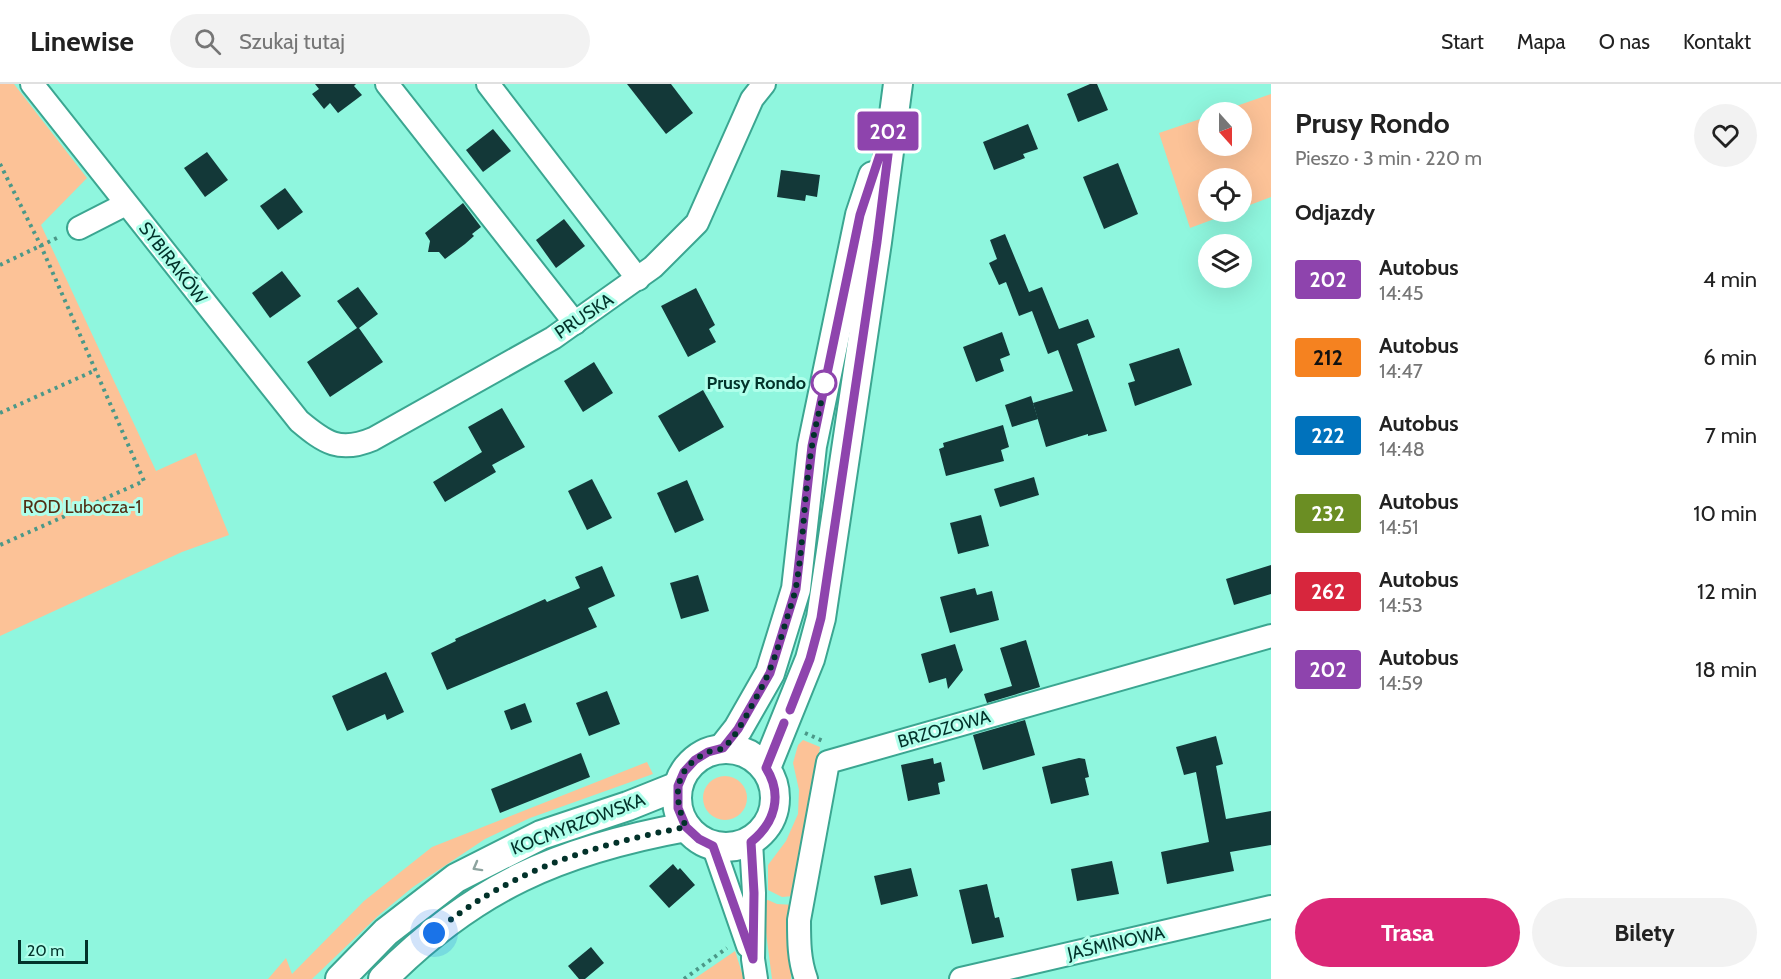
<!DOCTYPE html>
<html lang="pl">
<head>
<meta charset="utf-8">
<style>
	:root { --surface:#fff; --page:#f2f2f2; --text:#222; --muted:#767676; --line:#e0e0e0; --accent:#db2777 }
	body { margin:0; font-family:Cabin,sans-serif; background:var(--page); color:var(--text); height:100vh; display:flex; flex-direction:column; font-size:22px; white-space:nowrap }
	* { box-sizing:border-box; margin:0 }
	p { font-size:20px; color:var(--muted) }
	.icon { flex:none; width:33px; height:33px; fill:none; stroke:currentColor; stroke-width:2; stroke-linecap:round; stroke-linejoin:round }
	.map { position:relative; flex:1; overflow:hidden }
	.side { display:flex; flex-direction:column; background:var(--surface); width:510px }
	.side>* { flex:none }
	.badge { padding:0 12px; border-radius:4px; font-size:21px; line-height:39px }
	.needle { width:39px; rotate:159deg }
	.buttons { position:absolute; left:1198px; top:18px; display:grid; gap:12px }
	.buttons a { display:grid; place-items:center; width:54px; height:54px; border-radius:50%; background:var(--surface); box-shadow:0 6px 24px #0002; font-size:30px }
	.scale { position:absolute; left:18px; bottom:15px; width:70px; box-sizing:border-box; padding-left:6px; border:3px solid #02322a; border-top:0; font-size:16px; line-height:21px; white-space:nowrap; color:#02322a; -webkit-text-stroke:4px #b0ffeb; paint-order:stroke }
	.you { position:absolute; width:30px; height:30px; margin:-15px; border:4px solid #fff; border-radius:50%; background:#1a73e8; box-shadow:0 0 0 9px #1a73e833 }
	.map>.badge { position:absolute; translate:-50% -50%; box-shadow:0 0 0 3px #fff }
	h2 { padding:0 24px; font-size:22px; line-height:54px }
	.round { display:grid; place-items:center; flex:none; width:63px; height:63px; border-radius:32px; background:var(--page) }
	.head { display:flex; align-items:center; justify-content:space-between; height:102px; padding:0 24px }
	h1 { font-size:28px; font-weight:700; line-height:45px }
	.button { display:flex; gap:12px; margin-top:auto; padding:12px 24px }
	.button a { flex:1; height:69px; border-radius:36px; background:var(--accent); color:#fff; font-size:24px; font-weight:700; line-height:69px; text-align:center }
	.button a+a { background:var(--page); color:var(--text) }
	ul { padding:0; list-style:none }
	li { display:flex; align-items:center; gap:18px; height:78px; padding:0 24px }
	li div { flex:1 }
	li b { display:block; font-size:22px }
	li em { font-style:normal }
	li .badge { min-width:66px; font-weight:700; text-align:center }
	header { display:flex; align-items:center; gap:36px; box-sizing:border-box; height:84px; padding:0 30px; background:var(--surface); border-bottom:2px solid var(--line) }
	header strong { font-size:28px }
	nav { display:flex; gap:33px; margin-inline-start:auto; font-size:21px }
	.search { width:420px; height:54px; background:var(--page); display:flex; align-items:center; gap:15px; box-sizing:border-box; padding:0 21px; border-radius:33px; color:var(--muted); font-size:22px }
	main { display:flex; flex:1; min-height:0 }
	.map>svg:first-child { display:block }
	.green { fill:#fcc297 }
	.building { fill:#133838 }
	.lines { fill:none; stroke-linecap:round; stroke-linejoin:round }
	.minor-casing { stroke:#3ba691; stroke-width:26 }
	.major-casing { stroke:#3ba691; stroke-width:32 }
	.path { stroke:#4b9888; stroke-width:4; stroke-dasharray:3 4.5; stroke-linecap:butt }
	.minor { stroke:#fff; stroke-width:22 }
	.major { stroke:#fff; stroke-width:28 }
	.oneway { stroke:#8da39f }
	.line-casing { stroke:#fff; stroke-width:14 }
	.line { stroke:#8e44ad; stroke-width:9 }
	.walk { stroke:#02322a; stroke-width:6; stroke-dasharray:0 10.8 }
	.stop-dot { fill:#fff; stroke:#8e44ad; stroke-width:3 }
	.labels { text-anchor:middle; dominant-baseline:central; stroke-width:6; stroke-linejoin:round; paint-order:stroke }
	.street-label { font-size:18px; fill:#02322a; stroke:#b0ffeb }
	.stop-label { font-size:18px; font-weight:bold; fill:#02322a; stroke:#b0ffeb; text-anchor:end }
	.park-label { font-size:18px; fill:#502f14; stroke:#b0ffeb }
</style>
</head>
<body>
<header>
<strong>Linewise</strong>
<div class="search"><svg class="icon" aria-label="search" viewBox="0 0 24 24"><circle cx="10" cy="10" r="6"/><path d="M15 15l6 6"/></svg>Szukaj tutaj</div>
<nav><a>Start</a><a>Mapa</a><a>O nas</a><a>Kontakt</a></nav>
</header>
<main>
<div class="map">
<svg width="1271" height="895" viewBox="0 0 1271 895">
	<rect width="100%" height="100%" fill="#8ff6de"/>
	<g class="green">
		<polygon points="0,0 14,0 87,94 41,141 156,387 196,369 229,451 182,468 0,552"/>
		<polygon points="1271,10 1271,113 1242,124 1242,94 1209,94 1209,128 1233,128 1190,144 1159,49 1209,32 1209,62 1242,62 1242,28 1219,28"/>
		<polygon points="803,656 820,663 794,812 782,813 768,806 768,781 786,757 798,730 799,706 793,679 798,661"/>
		<polygon points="647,678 653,690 530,734 485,755 413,803 379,831 312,895 268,895 286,874 292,890 364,817 432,763"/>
		<circle cx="725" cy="714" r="22"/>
		<polygon points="768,816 777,820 794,821 791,895 772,895 762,817"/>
		<polygon points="735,867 744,895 694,895"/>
	</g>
	<g class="building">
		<polygon points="315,0 356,0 354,2 362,11 338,29 330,19 324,25 312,10 319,5"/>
		<polygon points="627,0 671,0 693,29 666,50"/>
		<polygon points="1090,0 1097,0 1108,26 1078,38 1067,10"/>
		<polygon points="1028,40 1038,65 1023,70 1025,74 994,86 983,58"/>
		<polygon points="493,45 511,67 483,88 466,66"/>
		<polygon points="207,68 228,96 205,113 184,84"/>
		<polygon points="1118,79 1138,130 1104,145 1083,93"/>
		<polygon points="781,86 820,91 817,113 806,111 805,117 777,113"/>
		<polygon points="285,104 303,128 278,146 260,122"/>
		<polygon points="463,119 481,143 472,150 474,152 465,160 445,175 439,168 428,168 430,157 425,149"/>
		<polygon points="564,135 585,162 556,184 536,156"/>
		<polygon points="1005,150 1029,208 1042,203 1059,245 1088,235 1095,253 1077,260 1107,347 1088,352 1088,350 1046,363 1033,319 1073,307 1058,266 1048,270 1032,227 1019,232 1006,198 999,201 989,179 997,175 990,156"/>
		<polygon points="282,187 301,212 270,234 252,209"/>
		<polygon points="358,203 378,230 359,244 383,278 330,313 307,278 357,244 337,217"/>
		<polygon points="696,204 715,241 709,245 716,258 688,273 661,222"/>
		<polygon points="1002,248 1010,271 1000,275 1004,287 976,298 963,263"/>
		<polygon points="1179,264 1192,301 1135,322 1128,299 1135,297 1129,280"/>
		<polygon points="594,278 613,309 583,328 564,297"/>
		<polygon points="703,306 724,343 679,368 658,332"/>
		<polygon points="1031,312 1038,335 1012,343 1005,321"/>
		<polygon points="502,324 525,363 492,381 496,388 445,418 433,398 482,368 468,343"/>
		<polygon points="1003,341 1009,363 1001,366 1004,377 946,392 939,365 944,363 943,359"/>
		<polygon points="1034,393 1039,411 1000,423 994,405"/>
		<polygon points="592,395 612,434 587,446 568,407"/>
		<polygon points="687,396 704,436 675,449 657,409"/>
		<polygon points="981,431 989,462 958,470 950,439"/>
		<polygon points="1271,481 1271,510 1234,521 1226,495"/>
		<polygon points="602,482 615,512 588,524 597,543 447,606 431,569 456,557 455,555 545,515 547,518 580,504 575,493"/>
		<polygon points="698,491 709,527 681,535 670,499"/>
		<polygon points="975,504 977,511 992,507 999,536 950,549 940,513"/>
		<polygon points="1026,556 1040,603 987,619 984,610 1012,602 1000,564"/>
		<polygon points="955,560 963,586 948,605 946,594 929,599 921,570"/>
		<polygon points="386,588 404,628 387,636 385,630 347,647 332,612"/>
		<polygon points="607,607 620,640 589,652 576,619"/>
		<polygon points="525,619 532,638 511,646 504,627"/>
		<polygon points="1025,636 1035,671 983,686 973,651"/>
		<polygon points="1216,652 1223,680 1216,682 1226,735 1271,727 1271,761 1230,768 1234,787 1167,800 1161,768 1209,758 1196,688 1184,691 1176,663"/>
		<polygon points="581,669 590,693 500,729 491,705"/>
		<polygon points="933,674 934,680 941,678 945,697 938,699 940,710 908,717 901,681"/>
		<polygon points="1079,674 1085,675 1089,693 1085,694 1089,711 1051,720 1042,683"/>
		<polygon points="1112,777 1119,810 1077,817 1071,785"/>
		<polygon points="673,780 678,786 680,784 695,801 669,824 649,802"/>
		<polygon points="911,784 918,812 881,821 874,792"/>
		<polygon points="987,800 995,834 999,833 1004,853 972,860 959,806"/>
		<polygon points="591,863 604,879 585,895 579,895 568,882"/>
	</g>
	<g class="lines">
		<defs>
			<g id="minor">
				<path d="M32,0L299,337C325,359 340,369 373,355L553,254L653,183L697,139L752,15L764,0"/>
				<polyline points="387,0 575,239"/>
				<polyline points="488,0 638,195"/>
				<polyline points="79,144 126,120"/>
				<polyline points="751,758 754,809 753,875 756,895"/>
				<polyline points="713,761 748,862"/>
				<path d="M806,895C799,876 799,857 799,836L828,678L1271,552"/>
				<polyline points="961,895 1271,823"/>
			</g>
			<g id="major">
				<polyline points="723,664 738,645 770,589 796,505 812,362 860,131 873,92"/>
				<circle cx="726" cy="714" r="49"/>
				<polyline points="766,684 810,575 821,534 877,158 898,0"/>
				<polyline points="340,895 386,848 456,794 541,751 628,722 678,702"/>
				<path d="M383,895C474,803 560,766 686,743"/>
			</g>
		</defs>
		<use href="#minor" class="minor-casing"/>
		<use href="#major" class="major-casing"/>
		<g class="path">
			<polyline points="0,80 41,162 144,397 0,461"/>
			<polyline points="0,181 59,153"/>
			<polyline points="0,329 96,286"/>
			<polyline points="805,649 823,657"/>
			<polyline points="684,895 727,864"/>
		</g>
		<use href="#minor" class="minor"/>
		<use href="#major" class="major"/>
	</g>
	<defs><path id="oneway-chevron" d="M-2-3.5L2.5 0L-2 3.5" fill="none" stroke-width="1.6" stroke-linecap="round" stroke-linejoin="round" transform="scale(1.5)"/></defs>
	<use class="oneway" href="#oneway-chevron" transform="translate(477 783) rotate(151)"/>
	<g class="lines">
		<defs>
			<path id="line" d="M784,639L766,684C783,711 775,739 751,758L754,809L753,875L713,762L699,755L686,743L678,724V702L684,688L695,676L708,668L723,664L738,645L770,589L796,505L812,362L860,131L893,31L877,158L821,534L810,575L790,626"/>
		</defs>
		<use href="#line" class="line-casing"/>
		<use href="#line" class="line"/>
		<path class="walk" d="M434,849C508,787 592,761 686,743C673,713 673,686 706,669C711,666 718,667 723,664C734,657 751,623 758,610C772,586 779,560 787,534C790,524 794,513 796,503C804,456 804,409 812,362C815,341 822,320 824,299"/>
	</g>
	<circle class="stop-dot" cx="824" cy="299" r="12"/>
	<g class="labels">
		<g class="street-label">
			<text transform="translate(173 179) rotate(52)">SYBIRAKÓW</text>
			<text transform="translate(584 232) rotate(-34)">PRUSKA</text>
			<text transform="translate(944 645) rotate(-16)">BRZOZOWA</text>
			<text transform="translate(578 740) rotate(-21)">KOCMYRZOWSKA</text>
			<text transform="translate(1116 859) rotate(-13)">JAŚMINOWA</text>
		</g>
		<g class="stop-label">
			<text x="806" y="299">Prusy Rondo</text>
		</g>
		<g class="park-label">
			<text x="82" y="423">ROD Lubocza-1</text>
		</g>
	</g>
</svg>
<div class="buttons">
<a><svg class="needle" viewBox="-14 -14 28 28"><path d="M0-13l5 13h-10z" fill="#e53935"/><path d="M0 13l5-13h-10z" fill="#767676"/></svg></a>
<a><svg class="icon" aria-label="locate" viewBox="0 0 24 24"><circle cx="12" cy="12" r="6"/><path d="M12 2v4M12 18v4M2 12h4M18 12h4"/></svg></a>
<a><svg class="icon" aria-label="layers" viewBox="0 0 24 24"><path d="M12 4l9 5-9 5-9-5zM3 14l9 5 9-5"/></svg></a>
</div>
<div class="scale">20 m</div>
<div class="you" style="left:434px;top:849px"></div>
<b class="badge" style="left:888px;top:47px;background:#8e44ad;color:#fff">202</b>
</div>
<section class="side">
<div class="head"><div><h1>Prusy Rondo</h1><p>Pieszo · 3 min · 220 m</p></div><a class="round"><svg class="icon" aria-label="heart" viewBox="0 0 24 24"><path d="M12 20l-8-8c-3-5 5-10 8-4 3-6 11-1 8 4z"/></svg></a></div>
<h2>Odjazdy</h2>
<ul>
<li><span class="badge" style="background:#8e44ad;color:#fff">202</span><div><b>Autobus</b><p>14:45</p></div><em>4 min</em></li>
<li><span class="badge" style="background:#f58220;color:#111">212</span><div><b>Autobus</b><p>14:47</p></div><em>6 min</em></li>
<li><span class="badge" style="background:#0072bc;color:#fff">222</span><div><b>Autobus</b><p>14:48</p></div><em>7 min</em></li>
<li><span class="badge" style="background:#6b8e23;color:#fff">232</span><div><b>Autobus</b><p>14:51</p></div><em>10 min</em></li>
<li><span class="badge" style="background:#d7263d;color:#fff">262</span><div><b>Autobus</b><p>14:53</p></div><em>12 min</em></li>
<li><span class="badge" style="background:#8e44ad;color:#fff">202</span><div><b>Autobus</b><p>14:59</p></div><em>18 min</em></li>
</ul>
<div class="button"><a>Trasa</a><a>Bilety</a></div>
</section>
</main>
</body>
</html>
